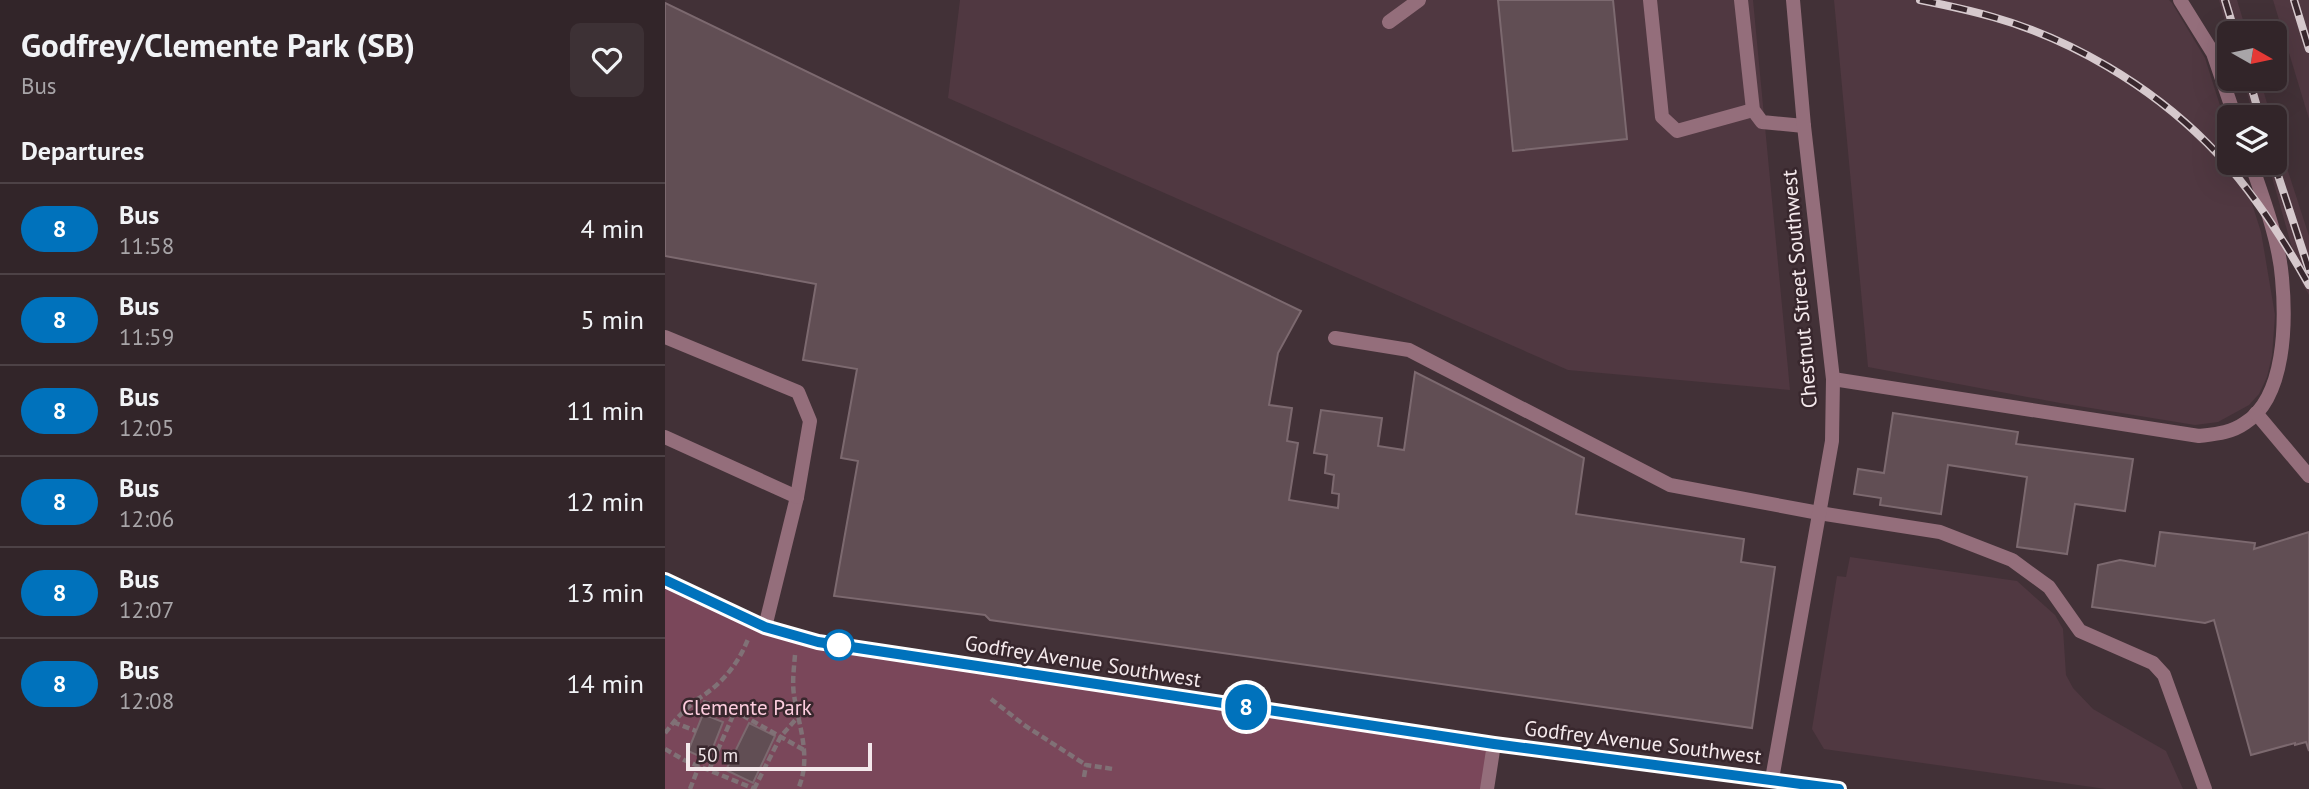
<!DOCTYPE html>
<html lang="en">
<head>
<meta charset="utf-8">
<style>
	:root { --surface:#322529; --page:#3d3135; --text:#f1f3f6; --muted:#a8a5a8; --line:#4d4246 }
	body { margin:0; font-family:"PT Sans",sans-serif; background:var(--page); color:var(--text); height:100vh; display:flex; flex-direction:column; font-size:26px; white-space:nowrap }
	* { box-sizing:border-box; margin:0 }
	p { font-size:23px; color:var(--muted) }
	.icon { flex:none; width:38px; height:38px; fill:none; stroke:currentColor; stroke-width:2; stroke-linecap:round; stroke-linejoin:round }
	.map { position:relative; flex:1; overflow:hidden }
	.details { display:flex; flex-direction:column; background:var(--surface); width:665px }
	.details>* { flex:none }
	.badge { padding:0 14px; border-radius:23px; font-size:24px; line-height:46px }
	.needle { width:46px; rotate:99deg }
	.fabs { position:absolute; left:1552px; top:21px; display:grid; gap:14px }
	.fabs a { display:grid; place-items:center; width:70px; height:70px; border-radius:10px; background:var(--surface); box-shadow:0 7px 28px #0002,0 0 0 2px var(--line); font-size:35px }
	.scale { position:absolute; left:21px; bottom:18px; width:186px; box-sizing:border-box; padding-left:7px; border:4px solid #f4e9ec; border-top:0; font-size:19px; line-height:24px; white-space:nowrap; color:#f4e9ec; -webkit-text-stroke:5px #38272d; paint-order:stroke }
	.map>.badge { position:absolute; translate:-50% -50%; box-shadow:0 0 0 4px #fff }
	h2 { padding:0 21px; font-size:26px; line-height:63px }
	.round { display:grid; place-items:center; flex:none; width:74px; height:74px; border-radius:10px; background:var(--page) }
	.head { display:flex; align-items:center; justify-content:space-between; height:119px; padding:0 21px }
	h1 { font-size:33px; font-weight:700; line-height:52px }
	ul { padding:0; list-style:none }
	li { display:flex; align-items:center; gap:21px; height:91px; padding:0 21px; border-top:2px solid var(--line) }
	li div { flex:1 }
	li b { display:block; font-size:26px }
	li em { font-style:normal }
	li .badge { min-width:77px; font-weight:700; text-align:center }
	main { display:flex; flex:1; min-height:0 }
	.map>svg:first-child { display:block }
	.built { fill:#503841 }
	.green { fill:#7a475a }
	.building { fill:#614e54; stroke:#7c696f; stroke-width:2 }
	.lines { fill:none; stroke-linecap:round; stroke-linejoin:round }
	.path { stroke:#807176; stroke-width:4.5; stroke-dasharray:7 3.5; stroke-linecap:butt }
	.service { stroke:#946e7b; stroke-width:14 }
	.minor { stroke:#946e7b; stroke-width:14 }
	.secondary { stroke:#c78ca2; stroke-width:14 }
	.rail-casing { stroke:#d6c9cd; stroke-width:8 }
	.rail { stroke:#38272d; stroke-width:5; stroke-dasharray:16; stroke-linecap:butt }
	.line-casing { stroke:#fff; stroke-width:16 }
	.line { stroke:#0072bc; stroke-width:10 }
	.stop-dot { fill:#fff; stroke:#0072bc; stroke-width:3.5 }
	.labels { text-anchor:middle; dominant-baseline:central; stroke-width:5; stroke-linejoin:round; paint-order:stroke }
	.street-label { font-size:21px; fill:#f4e9ec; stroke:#38272d }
	.park-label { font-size:21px; fill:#fdcdde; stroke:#38272d }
</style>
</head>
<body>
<main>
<section class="details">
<div class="head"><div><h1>Godfrey/Clemente Park (SB)</h1><p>Bus</p></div><a class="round"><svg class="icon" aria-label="heart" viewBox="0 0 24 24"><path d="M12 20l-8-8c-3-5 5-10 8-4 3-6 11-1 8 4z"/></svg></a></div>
<h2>Departures</h2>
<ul>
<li><span class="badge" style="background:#0072bc;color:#fff">8</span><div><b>Bus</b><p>11:58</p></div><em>4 min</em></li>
<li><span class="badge" style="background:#0072bc;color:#fff">8</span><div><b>Bus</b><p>11:59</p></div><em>5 min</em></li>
<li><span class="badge" style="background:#0072bc;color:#fff">8</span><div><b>Bus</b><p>12:05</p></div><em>11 min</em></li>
<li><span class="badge" style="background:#0072bc;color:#fff">8</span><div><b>Bus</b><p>12:06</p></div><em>12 min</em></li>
<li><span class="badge" style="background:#0072bc;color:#fff">8</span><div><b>Bus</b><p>12:07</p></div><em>13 min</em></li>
<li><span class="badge" style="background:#0072bc;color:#fff">8</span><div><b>Bus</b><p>12:08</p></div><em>14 min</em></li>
</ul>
</section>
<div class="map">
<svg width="1644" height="789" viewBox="0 0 1644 789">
	<rect width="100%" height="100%" fill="#423137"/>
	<g class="built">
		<polygon points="295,0 1088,0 1125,390 903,370 283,98"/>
		<polygon points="1169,0 1504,0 1507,3 1540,58 1564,134 1564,163 1574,163 1596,232 1610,315 1607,356 1602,377 1594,394 1584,405 1553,422 1530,425 1395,403 1203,367"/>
		<polygon points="1554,0 1572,0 1582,33 1564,35"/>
		<polygon points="1608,0 1644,0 1644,119"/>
		<polygon points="1578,79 1595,79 1606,117 1589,117"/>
		<polygon points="1610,131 1644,236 1644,295 1637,283 1603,163 1610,163"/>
		<polygon points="1185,557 1352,581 1390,615 1398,629 1401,675 1408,688 1428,709 1501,751 1518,789 1441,789 1159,749 1147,729 1172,576 1181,577"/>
	</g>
	<polygon class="green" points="0,579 100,627 829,744 822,789 0,789"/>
	<g class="building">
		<polygon points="833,0 948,0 962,139 848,151"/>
		<polygon points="0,3 636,311 613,353 604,405 627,408 622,441 633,443 624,500 673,508 674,494 667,493 669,475 660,473 662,455 649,453 656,410 717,418 713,446 739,450 750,372 919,458 911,514 1079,539 1076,562 1110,567 1087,728 325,620 320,615 169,596 193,461 176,458 192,369 138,360 151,284 0,256"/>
		<polygon points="1228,413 1353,432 1351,444 1468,459 1460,511 1410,504 1402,554 1352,547 1362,477 1283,465 1276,514 1215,505 1216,498 1189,494 1193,469 1219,473"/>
		<polygon points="1495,532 1590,543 1589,549 1644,532 1644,751 1641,742 1630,745 1630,743 1586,755 1549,620 1540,623 1427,607 1433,565 1455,560 1490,566"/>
		<polygon points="38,714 58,722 43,760 23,751"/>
		<polygon points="84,723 110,736 88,783 61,770"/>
	</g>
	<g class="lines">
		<g class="path">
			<path d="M130,655C129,668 127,682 129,695C134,727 147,758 133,789"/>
			<polyline points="326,699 359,725 421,765"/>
			<path d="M31,700C55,686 73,665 83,639"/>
			<polyline points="8,722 31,731"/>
			<polyline points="0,733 12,718 31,700 70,711 139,750"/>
			<polyline points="0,749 19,760 90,789"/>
			<polyline points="44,770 70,711"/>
			<polyline points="419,777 421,765 448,769"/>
			<polyline points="25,789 34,766"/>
			<polyline points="89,789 116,736 133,717"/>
		</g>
		<g class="service">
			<polyline points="985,0 997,117 1012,131 1088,110"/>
			<polyline points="1076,0 1088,110 1097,122 1139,126"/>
			<polyline points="1515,0 1548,53 1570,117"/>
			<polyline points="724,22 754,0"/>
			<polyline points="0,337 133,392 145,421 132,497 100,627"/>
			<polyline points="670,338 744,350 1005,485 1154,513 1275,532 1347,560 1384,587 1415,631 1488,663 1499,675 1540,789"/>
			<path d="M1168,379L1534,436C1550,434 1566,433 1580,423C1621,397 1621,321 1617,278C1614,240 1598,198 1586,163"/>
			<polyline points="1591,413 1644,476"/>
			<polyline points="0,437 132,497"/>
		</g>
		<g class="minor">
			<polyline points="1107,779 1167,441 1168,379 1139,126 1128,0"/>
			<polyline points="822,789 829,744"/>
		</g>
		<polyline class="secondary" points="0,580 100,627 153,642 829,744 1174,789"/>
		<defs>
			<g id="rail">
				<path d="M1255,0C1280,5 1304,10 1328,17C1406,39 1484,85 1542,143C1583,184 1616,235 1644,285"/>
				<polyline points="1560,0 1570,33"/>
				<polyline points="1629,0 1644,49"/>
				<polyline points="1584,79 1595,117"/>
				<polyline points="1609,163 1644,270"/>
			</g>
		</defs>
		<use href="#rail" class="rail-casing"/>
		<use href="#rail" class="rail"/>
	</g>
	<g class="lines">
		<defs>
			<polyline id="line" points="0,580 100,627 153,642 829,744 1174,789"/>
		</defs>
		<use href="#line" class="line-casing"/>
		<use href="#line" class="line"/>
	</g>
	<circle class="stop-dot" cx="174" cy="645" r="14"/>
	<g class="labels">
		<g class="street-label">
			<text transform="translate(1134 289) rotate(-95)">Chestnut Street Southwest</text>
			<text transform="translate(418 661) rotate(9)">Godfrey Avenue Southwest</text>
			<text transform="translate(978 742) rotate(7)">Godfrey Avenue Southwest</text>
		</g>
		<g class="park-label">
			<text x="82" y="707">Clemente Park</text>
		</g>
	</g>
</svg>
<div class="fabs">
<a><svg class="needle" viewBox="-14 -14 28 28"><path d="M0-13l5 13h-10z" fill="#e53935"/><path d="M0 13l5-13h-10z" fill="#a8a5a8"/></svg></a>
<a><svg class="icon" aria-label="layers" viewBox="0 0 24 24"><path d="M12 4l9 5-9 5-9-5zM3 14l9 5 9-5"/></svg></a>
</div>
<div class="scale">50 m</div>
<b class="badge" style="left:581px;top:707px;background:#0072bc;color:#fff">8</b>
</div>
</main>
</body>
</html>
